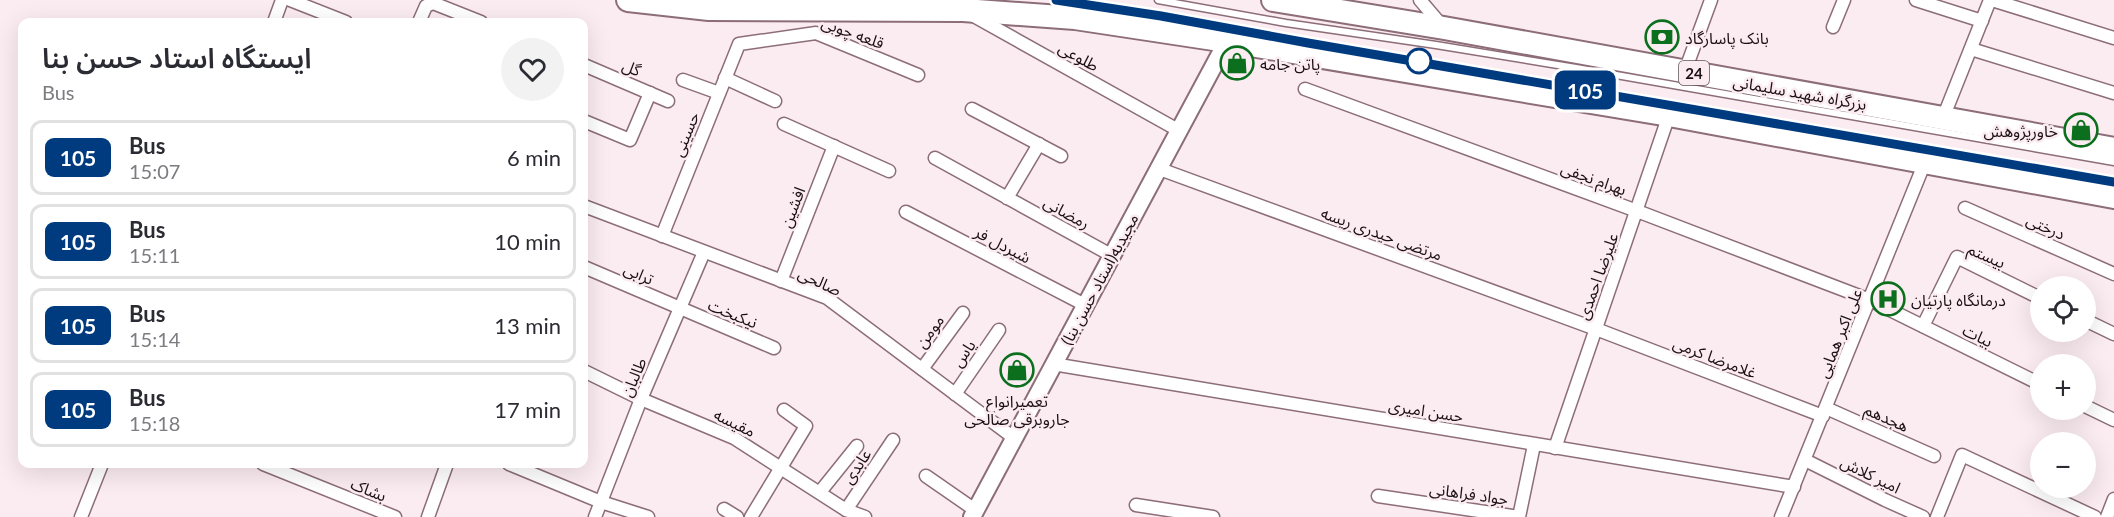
<!DOCTYPE html>
<html lang="en">
<head>
<meta charset="utf-8">
<style>
	:root { --surface:#fff; --page:#f2f2f3; --text:#2b2b33; --muted:#7c7c81; --line:#e1e1e2 }
	body { margin:0; font-family:Lato,"Noto Sans Arabic",sans-serif; background:var(--page); color:var(--text); height:100vh; display:flex; flex-direction:column; font-size:22px; white-space:nowrap }
	* { box-sizing:border-box; margin:0 }
	p { font-size:20px; color:var(--muted) }
	.icon { flex:none; width:33px; height:33px; fill:none; stroke:currentColor; stroke-width:2; stroke-linecap:round; stroke-linejoin:round }
	.map { position:relative; flex:1; overflow:hidden }
	.details { position:absolute; left:18px; top:18px; width:570px; height:450px; display:flex; flex-direction:column; background:var(--surface); border-radius:12px; box-shadow:0 6px 24px #0002 }
	.details>* { flex:none }
	.badge { padding:0 12px; border-radius:9px; font-size:21px; line-height:39px }
	.fabs { position:absolute; left:2030px; top:276px; display:grid; gap:12px }
	.fabs a { display:grid; place-items:center; width:66px; height:66px; border-radius:50%; background:var(--surface); box-shadow:0 6px 24px #0002; font-size:30px }
	.map>.badge { position:absolute; translate:-50% -50%; box-shadow:0 0 0 3px #fff }
	.round { display:grid; place-items:center; flex:none; width:63px; height:63px; border-radius:32px; background:var(--page) }
	.headline { display:flex; align-items:center; justify-content:space-between; height:102px; padding:0 24px }
	h1 { font-size:28px; font-weight:600; line-height:45px }
	ul { padding:0; list-style:none }
	li { display:flex; align-items:center; gap:18px; height:75px; margin:0 12px 9px; padding:0 12px; border:3px solid var(--line); border-radius:12px }
	li div { flex:1 }
	li b { display:block; font-size:22px }
	li em { font-style:normal }
	li .badge { min-width:66px; font-weight:700; text-align:center }
	.map>svg:first-child { display:block }
	.lines { fill:none; stroke-linecap:round; stroke-linejoin:round }
	.lane-casing { stroke:#8c6d78; stroke-width:9 }
	.street-casing { stroke:#8c6d78; stroke-width:15 }
	.secondary-casing { stroke:#8c6d78; stroke-width:20 }
	.highway-casing { stroke:#8c6d78; stroke-width:26 }
	.lane { stroke:#fff; stroke-width:6 }
	.street { stroke:#fff; stroke-width:12 }
	.secondary { stroke:#fff; stroke-width:16 }
	.highway { stroke:#fff; stroke-width:22 }
	.line-casing { stroke:#fff; stroke-width:14 }
	.line { stroke:#003b80; stroke-width:9 }
	.stop-dot { fill:#fff; stroke:#003b80; stroke-width:3 }
	.labels { text-anchor:middle; dominant-baseline:central; stroke-width:5; stroke-linejoin:round; paint-order:stroke }
	.shield { fill:#fbecf1; stroke:#5f5256; stroke-width:1.5 }
	.shield-label { font-size:15px; font-weight:bold; fill:#1c1014 }
	.street-label { font-size:16px; fill:#1c1014; stroke:#fbecf1 }
	.poi-label { font-size:16px; fill:#1c1014; stroke:#fbecf1; text-anchor:start }
</style>
</head>
<body>
<div class="map">
<svg width="2114" height="517" viewBox="0 0 2114 517">
	<rect width="100%" height="100%" fill="#fbecf1"/>
	<g class="lines">
		<defs>
			<g id="lane">
				<polyline points="1056,0 1161,16 1313,44"/>
				<polyline points="1158,0 1286,23 1436,45 1576,68 2114,162"/>
				<polyline points="1385,56 1540,82"/>
				<polyline points="1704,110 2114,182"/>
			</g>
			<g id="street">
				<polyline points="290,0 346,22"/>
				<polyline points="1420,0 1443,27"/>
				<polyline points="1916,0 1982,21"/>
				<polyline points="1992,0 2114,38"/>
				<polyline points="972,15 1178,130"/>
				<polyline points="274,22 282,0"/>
				<polyline points="419,22 426,6 433,3 481,22"/>
				<polyline points="1833,27 1844,0"/>
				<polyline points="1971,49 2114,93"/>
				<polyline points="584,65 668,101"/>
				<polyline points="1685,71 1711,0"/>
				<polyline points="725,78 775,101"/>
				<polyline points="683,80 719,93"/>
				<polyline points="1305,89 1637,211 1870,300 2040,384"/>
				<polyline points="972,109 1061,156"/>
				<polyline points="1943,118 1990,0"/>
				<polyline points="584,121 630,140 650,93"/>
				<polyline points="784,124 889,171"/>
				<polyline points="935,158 1111,255"/>
				<polyline points="1157,168 1596,329 1823,416"/>
				<polyline points="1007,198 1039,144"/>
				<polyline points="584,206 827,298 1014,438"/>
				<polyline points="1965,208 2114,274"/>
				<polyline points="906,212 1085,305"/>
				<polyline points="662,236 739,44 816,33 918,75"/>
				<polyline points="584,267 774,348"/>
				<polyline points="781,281 834,146"/>
				<polyline points="2085,320 2114,334"/>
				<polyline points="1923,326 1957,257 2040,298"/>
				<polyline points="1053,364 1794,487"/>
				<polyline points="922,369 963,313"/>
				<polyline points="584,371 641,399 734,438 846,510 865,517"/>
				<polyline points="955,394 999,330"/>
				<polyline points="2085,406 2114,420"/>
				<polyline points="1826,408 1934,456"/>
				<polyline points="1555,448 1669,115"/>
				<polyline points="1805,460 1885,500 1923,517"/>
				<polyline points="263,464 395,517"/>
				<polyline points="509,464 601,502 648,517"/>
				<polyline points="926,476 975,510"/>
				<polyline points="820,492 857,446"/>
				<polyline points="1378,496 1519,517 1534,445"/>
				<polyline points="1136,505 1213,517"/>
				<polyline points="724,509 737,517"/>
				<polyline points="846,510 893,440"/>
				<polyline points="81,517 102,464"/>
				<polyline points="428,517 447,464"/>
				<polyline points="595,517 641,399 704,252"/>
				<polyline points="751,517 806,426 784,410"/>
				<polyline points="1781,517 1925,162"/>
				<polyline points="1937,517 1962,455 2095,517"/>
				<polyline points="2107,517 2114,499"/>
			</g>
			<polyline id="secondary" points="972,517 1227,41"/>
			<g id="highway">
				<polyline points="628,0 709,9 963,10 1075,18 1227,41 1669,115 2114,197"/>
				<polyline points="1273,0 1444,28 2114,149"/>
			</g>
		</defs>
		<use href="#lane" class="lane-casing"/>
		<use href="#street" class="street-casing"/>
		<use href="#secondary" class="secondary-casing"/>
		<use href="#highway" class="highway-casing"/>
		<use href="#lane" class="lane"/>
		<use href="#street" class="street"/>
		<use href="#secondary" class="secondary"/>
		<use href="#highway" class="highway"/>
	</g>
	<g class="lines">
		<defs>
			<polyline id="line" points="1056,0 1161,16 1308,43 2114,182"/>
		</defs>
		<use href="#line" class="line-casing"/>
		<use href="#line" class="line"/>
	</g>
	<defs>
		<symbol id="bank-ring" viewBox="-11 -11 22 22"><circle r="9.5" fill="#fbecf1" stroke="#0b6f1e" stroke-width="1.5"/><path d="M-6-4H6V4H-6ZM0-2.3a2.3 2.3 0 1 0 0 4.6a2.3 2.3 0 1 0 0-4.6Z" fill="#0b6f1e"/></symbol>
		<symbol id="shop-ring" viewBox="-11 -11 22 22"><circle r="9.5" fill="#fbecf1" stroke="#0b6f1e" stroke-width="1.5"/><path d="M-5-2.5h2.3a2.7 3.5 0 0 1 5.4 0H5L5.5 6h-11ZM-1.5-2.5h3a1.5 2.3 0 0 0-3 0Z" fill="#0b6f1e"/></symbol>
		<symbol id="hospital-ring" viewBox="-11 -11 22 22"><circle r="9.5" fill="#fbecf1" stroke="#0b6f1e" stroke-width="1.5"/><path d="M-5-5h3v3.5h4V-5h3V5h-3V1.5h-4V5h-3Z" fill="#0b6f1e"/></symbol>
	</defs>
	<g fill-rule="evenodd">
		<use href="#bank-ring" x="1643" y="18" width="38" height="38"/>
		<use href="#shop-ring" x="1218" y="44" width="38" height="38"/>
		<use href="#shop-ring" x="2062" y="111" width="38" height="38"/>
		<use href="#hospital-ring" x="1869" y="280" width="38" height="38"/>
		<use href="#shop-ring" x="998" y="351" width="38" height="38"/>
	</g>
	<circle class="stop-dot" cx="1419" cy="61" r="12"/>
	<g class="labels">
		<rect class="shield" x="1679" y="61" width="30" height="24" rx="4.5"/>
		<g class="shield-label">
			<text x="1694" y="73">24</text>
		</g>
		<g class="street-label">
			<text transform="translate(853 32) rotate(20)">قلعه چوبی</text>
			<text transform="translate(1079 56) rotate(29)">طلوعی</text>
			<text transform="translate(632 67) rotate(23)">گل</text>
			<text transform="translate(1800 92) rotate(10)">بزرگراه شهید سلیمانی</text>
			<text transform="translate(685 134) rotate(-68)">حسینی</text>
			<text transform="translate(1594 178) rotate(20)">بهرام نجفی</text>
			<text transform="translate(792 207) rotate(-69)">افشین</text>
			<text transform="translate(1067 212) rotate(29)">رمضانی</text>
			<text transform="translate(2046 226) rotate(24)">درختی</text>
			<text transform="translate(1382 233) rotate(20)">مرتضی حیدری ریسه</text>
			<text transform="translate(1003 244) rotate(28)">شیردل فر</text>
			<text transform="translate(1987 255) rotate(24)">بیستم</text>
			<text transform="translate(639 273) rotate(24)">ترابی</text>
			<text transform="translate(1597 276) rotate(-70)">علیرضا احمدی</text>
			<text transform="translate(1099 279) rotate(-62)">مجیدیه(استاد حسن بنا)</text>
			<text transform="translate(820 281) rotate(25)">صالحی</text>
			<text transform="translate(733 313) rotate(22)">نیکبخت</text>
			<text transform="translate(929 331) rotate(-54)">مومن</text>
			<text transform="translate(1839 333) rotate(-68)">علی اکبر همایی</text>
			<text transform="translate(1978 335) rotate(26)">بیات</text>
			<text transform="translate(963 353) rotate(-56)">یاس</text>
			<text transform="translate(1715 357) rotate(21)">غلامرضا کرمی</text>
			<text transform="translate(633 377) rotate(-67)">طالبان</text>
			<text transform="translate(1426 410) rotate(9)">حسن امیری</text>
			<text transform="translate(1887 417) rotate(24)">هجدهم</text>
			<text transform="translate(735 422) rotate(26)">مقیسه</text>
			<text transform="translate(856 466) rotate(-56)">عابدی</text>
			<text transform="translate(1871 474) rotate(26)">امیر کلاش</text>
			<text transform="translate(369 489) rotate(22)">بشاک</text>
			<text transform="translate(1469 493) rotate(8)">جواد فراهانی</text>
		</g>
		<g class="poi-label">
			<text x="1685" y="37">بانک پاسارگاد</text>
			<text x="1260" y="63">پاتن جامه</text>
			<text x="2058" y="130" text-anchor="end">خاورپژوهش</text>
			<text x="1911" y="299">درمانگاه پارتیان</text>
			<text x="1017" y="400" text-anchor="middle">تعمیرانواع<tspan x="1017" dy="18">جاروبرقی صالحی</tspan></text>
		</g>
	</g>
</svg>
<div class="fabs">
<a><svg class="icon" aria-label="locate" viewBox="0 0 24 24"><circle cx="12" cy="12" r="6"/><path d="M12 2v4M12 18v4M2 12h4M18 12h4"/></svg></a>
<a>+</a>
<a>−</a>
</div>
<b class="badge" style="left:1585px;top:90px;background:#003b80;color:#fff">105</b>
<section class="details">
<div class="headline"><div><h1>ایستگاه استاد حسن بنا</h1><p>Bus</p></div><a class="round"><svg class="icon" aria-label="heart" viewBox="0 0 24 24"><path d="M12 20l-8-8c-3-5 5-10 8-4 3-6 11-1 8 4z"/></svg></a></div>
<ul>
<li><span class="badge" style="background:#003b80;color:#fff">105</span><div><b>Bus</b><p>15:07</p></div><em>6 min</em></li>
<li><span class="badge" style="background:#003b80;color:#fff">105</span><div><b>Bus</b><p>15:11</p></div><em>10 min</em></li>
<li><span class="badge" style="background:#003b80;color:#fff">105</span><div><b>Bus</b><p>15:14</p></div><em>13 min</em></li>
<li><span class="badge" style="background:#003b80;color:#fff">105</span><div><b>Bus</b><p>15:18</p></div><em>17 min</em></li>
</ul>
</section>
</div>
</body>
</html>
